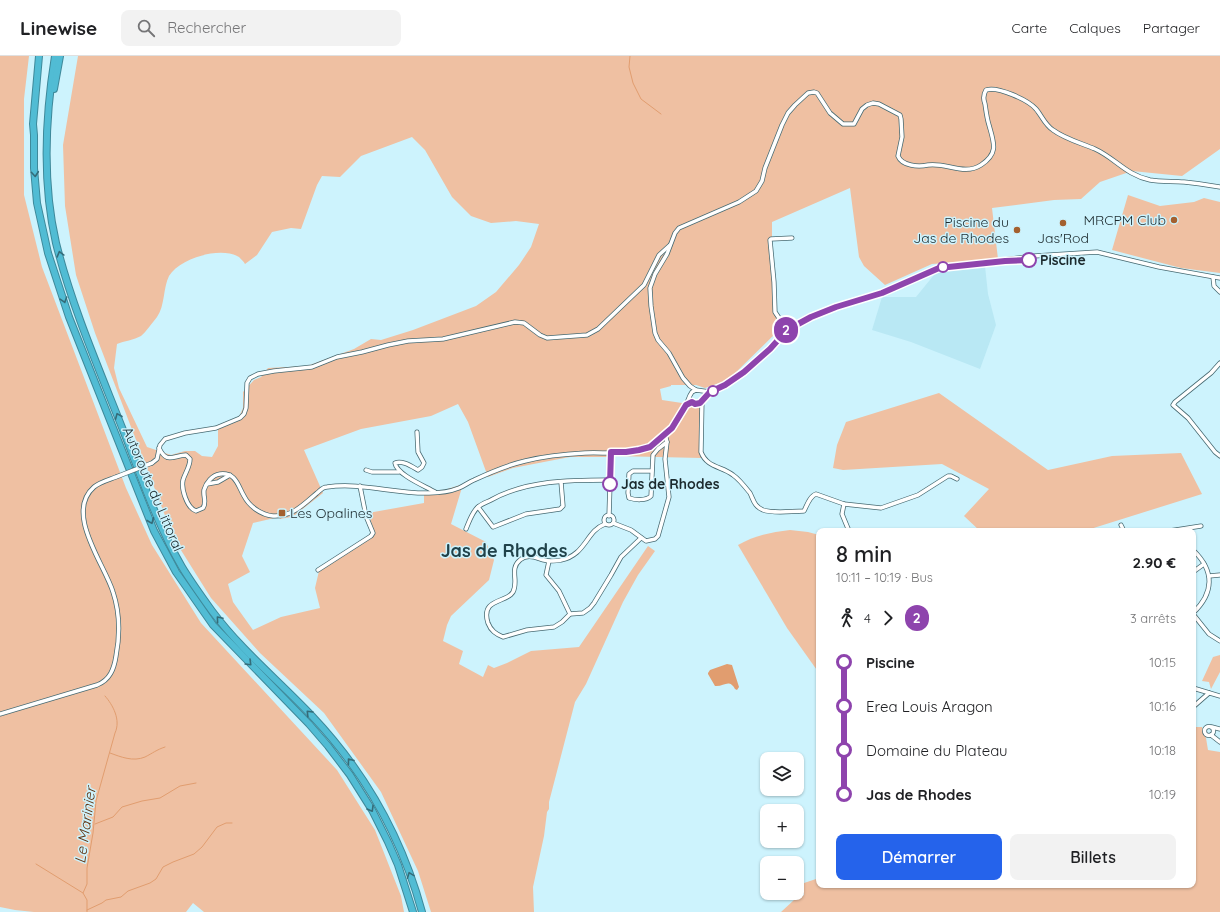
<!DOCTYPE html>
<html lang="fr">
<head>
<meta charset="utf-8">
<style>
	:root { --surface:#fff; --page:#f2f2f2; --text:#202124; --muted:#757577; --line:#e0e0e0; --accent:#2563eb }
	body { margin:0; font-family:Quicksand,sans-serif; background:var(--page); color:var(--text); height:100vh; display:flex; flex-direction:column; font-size:15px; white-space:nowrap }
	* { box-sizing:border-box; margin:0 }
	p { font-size:13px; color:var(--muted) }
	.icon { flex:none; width:22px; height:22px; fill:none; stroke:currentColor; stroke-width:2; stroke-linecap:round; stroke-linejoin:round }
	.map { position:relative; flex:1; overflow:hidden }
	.side { position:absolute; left:816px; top:472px; width:380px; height:360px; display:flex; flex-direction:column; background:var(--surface); border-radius:8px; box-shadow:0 1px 3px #0004 }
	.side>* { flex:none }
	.badge { padding:0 8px; border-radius:13px; font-size:14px; line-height:26px }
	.tools { position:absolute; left:760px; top:696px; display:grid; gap:8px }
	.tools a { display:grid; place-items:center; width:44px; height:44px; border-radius:8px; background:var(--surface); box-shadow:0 1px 3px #0004; font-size:20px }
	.map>.badge { position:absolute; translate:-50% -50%; box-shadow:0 0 0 2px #fff }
	.legs { display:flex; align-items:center; gap:6px; height:44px; padding:0 20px; font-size:13px }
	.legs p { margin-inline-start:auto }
	.summary { display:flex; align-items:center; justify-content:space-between; height:68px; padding:0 20px }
	h1 { font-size:22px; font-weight:600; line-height:30px }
	.primary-button { display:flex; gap:8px; margin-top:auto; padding:8px 20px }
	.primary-button a { flex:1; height:46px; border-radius:8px; background:var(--accent); color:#fff; font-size:16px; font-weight:600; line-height:46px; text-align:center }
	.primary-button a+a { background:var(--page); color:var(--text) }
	ul { padding:0 20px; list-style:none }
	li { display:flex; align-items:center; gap:14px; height:44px; font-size:15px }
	li i { display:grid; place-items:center; width:6px; height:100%; margin:0 5px; background:currentColor }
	li i::after { content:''; width:10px; height:10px; margin:-5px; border:3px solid; border-radius:50%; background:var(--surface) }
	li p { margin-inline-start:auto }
	li:first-child i { background:linear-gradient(#0000 50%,currentColor 0) }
	li:last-child i { background:linear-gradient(currentColor 50%,#0000 0) }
	header { display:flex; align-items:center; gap:24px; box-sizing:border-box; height:56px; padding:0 20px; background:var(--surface); border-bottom:1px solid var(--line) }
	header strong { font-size:19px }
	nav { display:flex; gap:22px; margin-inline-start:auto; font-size:14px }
	.search { width:280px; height:36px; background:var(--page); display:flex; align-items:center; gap:10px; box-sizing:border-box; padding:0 14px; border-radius:8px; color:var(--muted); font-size:15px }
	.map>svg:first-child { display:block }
	.built { fill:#b9e8f4 }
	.green { fill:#efc0a2; fill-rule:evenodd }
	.water { fill:#e19d6f }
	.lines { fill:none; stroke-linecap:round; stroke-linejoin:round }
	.stream { stroke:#e19d6f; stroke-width:1 }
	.street-casing { stroke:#476a72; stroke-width:5 }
	.highway-casing { stroke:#3e899a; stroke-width:8 }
	.street { stroke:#fff; stroke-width:3.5 }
	.highway { stroke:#51bcd4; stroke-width:6 }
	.street-bridge-casing { stroke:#476a72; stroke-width:5; stroke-linecap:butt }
	.street-bridge { stroke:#fff; stroke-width:3.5 }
	.oneway { stroke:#346c79 }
	.line-1-casing { stroke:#fff; stroke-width:9 }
	.line-1 { stroke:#8e44ad; stroke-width:6 }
	.poi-dot { fill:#a3602f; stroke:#cdf3fd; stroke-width:1.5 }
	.stop-1-dot { fill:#fff; stroke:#8e44ad; stroke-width:2 }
	.labels { text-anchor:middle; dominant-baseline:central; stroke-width:3; stroke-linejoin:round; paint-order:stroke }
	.poi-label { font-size:14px; fill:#1c2a2e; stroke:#cdf3fd; text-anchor:end }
	.stop-label { font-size:14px; font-weight:bold; fill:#1c2a2e; stroke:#cdf3fd; text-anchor:start }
	.street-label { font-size:14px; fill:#1c2a2e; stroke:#cdf3fd }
	.water-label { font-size:15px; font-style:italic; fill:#623513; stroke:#cdf3fd }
	.district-label { font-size:18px; font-weight:bold; fill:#20424a; stroke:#cdf3fd }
</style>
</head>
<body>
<header>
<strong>Linewise</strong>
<div class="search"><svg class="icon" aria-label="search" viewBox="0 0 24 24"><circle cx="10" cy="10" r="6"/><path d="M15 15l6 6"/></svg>Rechercher</div>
<nav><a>Carte</a><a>Calques</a><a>Partager</a></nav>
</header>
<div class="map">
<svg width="1220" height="856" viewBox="0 0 1220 856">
	<rect width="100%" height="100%" fill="#cdf3fd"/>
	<polygon class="built" points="985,210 988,238 996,269 980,313 911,286 872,274 882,241 916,241 938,214"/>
	<g class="green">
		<polygon points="0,0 29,0 24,43 24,139 42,211 126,432 152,489 201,567 337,714 375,774 401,840 404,856 204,856 193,847 186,856 34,856 15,854 0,851"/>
		<path d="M78,0H1220V93L1182,120L1132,115L1100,126L1081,143L1054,144L992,152L998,203L932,208L885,229L864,210L859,201L850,132L772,166V202L777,259L782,271L728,324L705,332L696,329H671V330L660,333L662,344L702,350L701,402L615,400L613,404H609L608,401H570L549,405L513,412L488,421L468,366L458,348L431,360L361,373L304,394L323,437L295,459L291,460V461L280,463L279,461L253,467L242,500L250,516L228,528L233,546L253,574L281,561L320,552L315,532L319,515L375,478L368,457L424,447V435L438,436L463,428L451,468L486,486L494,504L489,524L451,560L447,569L443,585L463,595L459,608L483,621L488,609L494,612L507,607L531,595L579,591L648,490L655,495L638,519L623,546L586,628L575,646L549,746V753L547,756L544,780L533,831L534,856H431L418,815L381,736L324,657L260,597L211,542L174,483L95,277L76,219L65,150L63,89ZM412,81L425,94L452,141L471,160L491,167L516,165L539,168L531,191L519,209L496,236L476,250L413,274L381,284L371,283L354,293L307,310L268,312L261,321L254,324L243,336V352L239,361L218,369V390L212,401L202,400L195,395H185L171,399L147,391L119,332L114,312L117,288C124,285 134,284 141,280C146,276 152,267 157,261C165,250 163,232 169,220C180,202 221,190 239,201C241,203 244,206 245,208L257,199L272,176L291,172L301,173L317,129L322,120L340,121L361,100Z"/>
		<polygon points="1128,139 1160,150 1194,146 1204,142 1220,146 1220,217 1181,212 1112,194"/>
		<polygon points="939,337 1048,414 1112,400 1181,397 1202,438 1084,475 980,475 964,460 989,433 942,408 843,414 833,412 837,389 846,366"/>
		<path d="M790,474L808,476L819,479V617L787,572L738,489C754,480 771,476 790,474Z"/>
		<polygon points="1220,599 1220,616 1211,633 1209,626 1202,625 1213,601"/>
		<polygon points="1193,671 1202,671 1206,682 1208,694 1220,696 1220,856 781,856 794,844 804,839 801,828 819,822 819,829 1193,829"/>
	</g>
	<path class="water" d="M727,608L732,609L739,631L737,634L735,633C729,622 724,631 715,630L708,618V617L710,614Z"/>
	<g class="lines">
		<g class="stream">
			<polyline points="630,0 629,11 633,27 641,43 661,58"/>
			<path d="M110,697C121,701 133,706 145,701C153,697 156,694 165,691"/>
			<polyline points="95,768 113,761 122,751 142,745 160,742 180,730 196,727"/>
			<polyline points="36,808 83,837"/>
			<polyline points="87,854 102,847 106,844 121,841 128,835 150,827 156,823 163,811 173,806 194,798 202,791 217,771 226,767 232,767"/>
			<path d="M87,856V844L83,837L87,828V812L93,777L96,745L115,677C121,664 113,649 105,640"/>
		</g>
		<defs>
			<g id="street">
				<polyline points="1213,221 1214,230 1220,236"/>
				<polyline points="787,274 775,256 774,226 770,184 771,183 792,182"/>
				<polyline points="1220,307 1211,317 1175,346 1173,349 1188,362 1215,396 1220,400"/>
				<path d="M696,334L690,330L683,322L669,297L658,284L655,277L651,250L650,232L655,218L667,198L675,177L679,172L739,146L756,135L762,125L765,112L782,69L788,57L795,49L808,37L814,36L817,37L830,57L843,68H854L862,53L867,49L873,47L879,48L900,59L901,63L902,81L898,100C902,110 918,111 928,109C946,106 964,120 981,109C999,97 994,87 989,69C987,63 986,55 985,48C983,43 983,39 986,34C998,30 1028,44 1036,53C1042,60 1045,69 1053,74C1065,83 1081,87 1095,93C1115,102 1126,119 1150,124C1161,126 1173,125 1184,126C1196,127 1208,129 1220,131"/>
				<path d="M702,344L701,396C707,412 722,410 733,419C739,423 746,432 750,437C754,445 754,450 763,454C775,458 791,455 804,455C807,449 810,440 816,438L844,448L881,452L918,439L948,420H951L957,423"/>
				<polyline points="692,346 695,347 700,347 710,336 725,329 744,316 770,293 787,274 794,269 811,261 836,251 882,237 939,212 1034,200 1097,196 1159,211 1220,222"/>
				<path d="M417,376L418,396L424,407L422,411L418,414C411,410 402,404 395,407C397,419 425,430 435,436"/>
				<path d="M159,392C167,408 172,400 186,399L190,403C190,411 185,417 183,424C181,433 187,452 196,455L203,452C207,446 203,441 204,434C206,427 212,419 220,418C236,416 238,430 244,440C249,450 261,459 273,460C292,461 303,449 317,437C320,435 322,431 327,431C361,426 395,438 429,437C439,437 449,436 459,432C464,430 469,426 474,424C491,416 508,409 525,405C545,400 565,398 585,397C606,396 629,400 648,391C664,384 679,364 686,349C688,345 689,340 692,336L696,334L710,336"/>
				<polyline points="152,407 157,403 160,389 165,383 185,377 216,372 240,362 244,358 246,352 247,327 250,322 258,318 274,315 312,311 337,301 362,296 388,289 408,285 443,283 515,266 524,267 540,279 547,282 587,279 598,273 644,229 659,199 670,189"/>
				<polyline points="366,414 372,416 399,416"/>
				<path d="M652,415H633L629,418L628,437L629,442C635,444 646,445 651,440L653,399L658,393L667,386"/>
				<polyline points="207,428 218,426 230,419"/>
				<polyline points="844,448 842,458 849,475"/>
				<polyline points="478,451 493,471 526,458 560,453 563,450 561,426"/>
				<circle cx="609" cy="464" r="5"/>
				<polyline points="609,460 611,396"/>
				<polyline points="613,467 631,474 646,485 655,483 658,480 669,441 665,403 667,386 665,378"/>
				<path d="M605,468C586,475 586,499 561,504C558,505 553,505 549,505C539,504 529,496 520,504C509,513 519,525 513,536C507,547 480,542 488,567C491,575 496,578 503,581L527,574L554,571L562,566L570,558L583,557L590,552L594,547L611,519L621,501L641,482"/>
				<polyline points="1121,469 1124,475"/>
				<path d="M466,473C469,466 472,456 478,451C481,448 487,446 491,444C527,424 570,424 610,424"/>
				<polyline points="1169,475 1201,470"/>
				<path d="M1193,494C1215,515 1214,537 1193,557"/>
				<polyline points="549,505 546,519 559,535 570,558"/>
				<polyline points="318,514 371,480 373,477 366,460 360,430"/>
				<polyline points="1193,516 1204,508"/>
				<polyline points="1209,520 1220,519"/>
				<polyline points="1193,558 1209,578 1220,585"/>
				<polyline points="1193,632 1220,640"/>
				<polyline points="1193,651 1209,637"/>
				<path d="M0,658L97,629C110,624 114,613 116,600C120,579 120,557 113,536C105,509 64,457 94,431C100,426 108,424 116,421"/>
				<circle cx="1209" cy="675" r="4.5"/>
				<polyline points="1212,671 1220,673"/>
				<polyline points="1211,679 1220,686"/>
			</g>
			<g id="highway">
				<polyline points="39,0 33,68 34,79 34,112 37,147 48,197 69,261 154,475 176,516 213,569 309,668 328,690 350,719 372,754 388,786 398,809 413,856"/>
				<path d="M55,0C45,62 42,126 56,187C72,251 99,313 123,374C141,420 157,468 182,511C191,526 202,541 212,555C241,594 279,625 312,660C365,716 402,782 422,856"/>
				<polyline points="54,33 60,0"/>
			</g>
		</defs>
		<use href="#street" class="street-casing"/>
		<use href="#highway" class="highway-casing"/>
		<use href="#street" class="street"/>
		<use href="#highway" class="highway"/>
		<defs>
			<polyline id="street-bridge" points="116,421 152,407"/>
		</defs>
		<use href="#street-bridge" class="street-bridge-casing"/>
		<use href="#street-bridge" class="street-bridge"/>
	</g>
	<defs><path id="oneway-chevron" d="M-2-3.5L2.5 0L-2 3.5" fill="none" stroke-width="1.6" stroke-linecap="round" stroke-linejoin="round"/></defs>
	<g class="oneway">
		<use href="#oneway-chevron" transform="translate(35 118) rotate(85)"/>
		<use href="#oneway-chevron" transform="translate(60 198) rotate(-105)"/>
		<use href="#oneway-chevron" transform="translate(64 244) rotate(72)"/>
		<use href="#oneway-chevron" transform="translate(118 360) rotate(-112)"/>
		<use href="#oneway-chevron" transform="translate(151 465) rotate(68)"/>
		<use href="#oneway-chevron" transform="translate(219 563) rotate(-130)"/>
		<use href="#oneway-chevron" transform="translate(249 607) rotate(45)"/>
		<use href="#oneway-chevron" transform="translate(309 657) rotate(-134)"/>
		<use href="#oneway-chevron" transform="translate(350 705) rotate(-127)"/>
		<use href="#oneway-chevron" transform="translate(371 753) rotate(60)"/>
		<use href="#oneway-chevron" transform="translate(410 819) rotate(-111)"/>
	</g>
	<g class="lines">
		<defs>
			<polyline id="line-1" points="610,428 611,396 626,396 639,394 650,391 672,372 686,349 692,346 695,348 700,347 710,336 725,329 744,316 770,293 787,274 811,261 836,251 882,237 939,212 1005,205 1029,204"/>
		</defs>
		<use href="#line-1" class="line-1-casing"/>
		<use href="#line-1" class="line-1"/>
	</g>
	<g class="poi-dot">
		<circle cx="1174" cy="164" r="4"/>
		<circle cx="1063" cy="167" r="4"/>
		<circle cx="1017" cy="174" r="4"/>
		<rect x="278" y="453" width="8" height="8" rx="2"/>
	</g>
	<g class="stop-1-dot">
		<circle cx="1029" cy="204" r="7"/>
		<circle cx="943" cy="211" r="5"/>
		<circle cx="713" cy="335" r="5"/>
		<circle cx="610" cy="428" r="7"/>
	</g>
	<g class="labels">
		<g class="poi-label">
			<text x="1166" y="164">MRCPM Club</text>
			<text x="1009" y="166">Piscine du<tspan x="1009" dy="16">Jas de Rhodes</tspan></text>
			<text x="1063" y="182" text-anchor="middle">Jas'Rod</text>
			<text x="290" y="457" text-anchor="start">Les Opalines</text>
		</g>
		<g class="stop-label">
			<text x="1040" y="204">Piscine</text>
			<text x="621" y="428">Jas de Rhodes</text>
		</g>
		<g class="street-label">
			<text transform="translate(153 433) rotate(67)">Autoroute du Littoral</text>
		</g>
		<g class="water-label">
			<text transform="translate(85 769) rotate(-82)">Le Marinier</text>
		</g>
		<g class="district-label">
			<text x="504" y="494">Jas de Rhodes</text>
		</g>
	</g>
</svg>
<div class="tools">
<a><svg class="icon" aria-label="layers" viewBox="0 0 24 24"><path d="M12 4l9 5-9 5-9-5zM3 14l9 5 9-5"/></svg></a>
<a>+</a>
<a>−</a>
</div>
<b class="badge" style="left:786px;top:274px;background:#8e44ad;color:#fff">2</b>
<section class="side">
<div class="summary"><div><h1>8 min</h1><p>10:11 – 10:19 · Bus</p></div><b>2.90 €</b></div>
<div class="legs"><svg class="icon" aria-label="walk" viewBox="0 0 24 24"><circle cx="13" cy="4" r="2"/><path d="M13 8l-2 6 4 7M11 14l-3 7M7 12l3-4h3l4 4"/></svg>4<svg class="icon" aria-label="forward" viewBox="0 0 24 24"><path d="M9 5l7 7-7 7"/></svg><b class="badge" style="background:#8e44ad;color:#fff">2</b><p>3 arrêts</p></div>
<ul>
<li><i style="color:#8e44ad"></i><b>Piscine</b><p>10:15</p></li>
<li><i style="color:#8e44ad"></i><span>Erea Louis Aragon</span><p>10:16</p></li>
<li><i style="color:#8e44ad"></i><span>Domaine du Plateau</span><p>10:18</p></li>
<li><i style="color:#8e44ad"></i><b>Jas de Rhodes</b><p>10:19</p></li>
</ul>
<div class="primary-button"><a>Démarrer</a><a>Billets</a></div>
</section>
</div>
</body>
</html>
